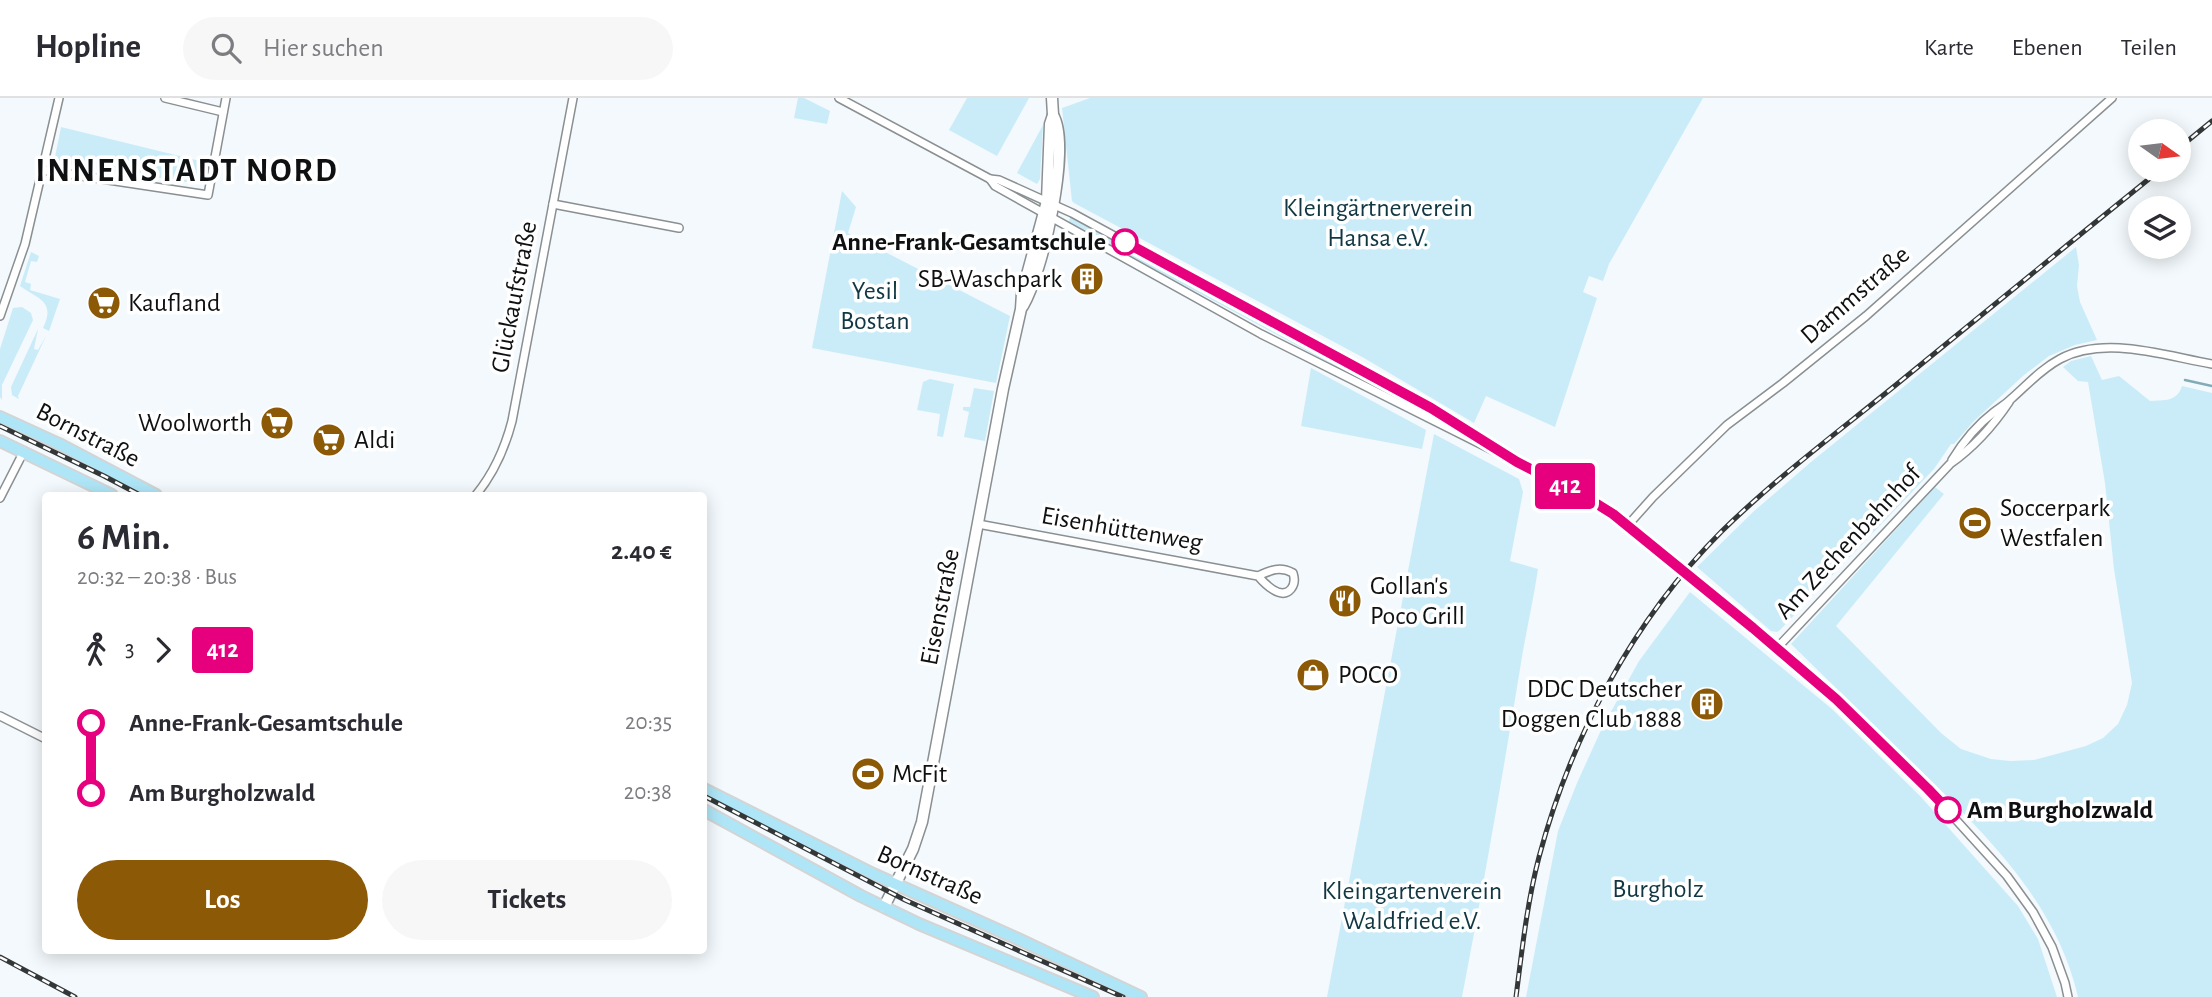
<!DOCTYPE html>
<html lang="de">
<head>
<meta charset="utf-8">
<style>
	:root { --surface:#fff; --page:#f7f7f7; --text:#2b2b33; --muted:#7c7c81; --line:#e1e1e2; --accent:#8c5906 }
	body { margin:0; font-family:"Alegreya Sans",sans-serif; background:var(--page); color:var(--text); height:100vh; display:flex; flex-direction:column; font-size:26px; white-space:nowrap }
	* { box-sizing:border-box; margin:0 }
	p { font-size:23px; color:var(--muted) }
	.icon { flex:none; width:38px; height:38px; fill:none; stroke:currentColor; stroke-width:2; stroke-linecap:round; stroke-linejoin:round }
	.map { position:relative; flex:1; overflow:hidden }
	.panel { position:absolute; left:42px; top:394px; width:665px; height:462px; display:flex; flex-direction:column; background:var(--surface); border-radius:7px; box-shadow:0 4px 18px #0003 }
	.panel>* { flex:none }
	.badge { padding:0 14px; border-radius:5px; font-size:24px; line-height:46px }
	.needle { width:46px; rotate:104deg }
	.buttons { position:absolute; left:2128px; top:21px; display:grid; gap:14px }
	.buttons a { display:grid; place-items:center; width:63px; height:63px; border-radius:50%; background:var(--surface); box-shadow:0 4px 18px #0003; font-size:35px }
	.map>.badge { position:absolute; translate:-50% -50%; box-shadow:0 0 0 4px #fff }
	.legs { display:flex; align-items:center; gap:10px; height:77px; padding:0 35px; font-size:23px }
	.legs p { margin-inline-start:auto }
	.head { display:flex; align-items:center; justify-content:space-between; height:119px; padding:0 35px }
	h1 { font-size:38px; font-weight:600; line-height:52px }
	.button { display:flex; gap:14px; margin-top:auto; padding:14px 35px }
	.button a { flex:1; height:80px; border-radius:42px; background:var(--accent); color:#fff; font-size:28px; font-weight:600; line-height:80px; text-align:center }
	.button a+a { background:var(--page); color:var(--text) }
	ul { padding:0 35px; list-style:none }
	li { display:flex; align-items:center; gap:24px; height:70px; font-size:26px }
	li i { display:grid; place-items:center; width:10px; height:100%; margin:0 9px; background:currentColor }
	li i::after { content:''; width:18px; height:18px; margin:-9px; border:5px solid; border-radius:50%; background:var(--surface) }
	li p { margin-inline-start:auto }
	li:first-child i { background:linear-gradient(#0000 50%,currentColor 0) }
	li:last-child i { background:linear-gradient(currentColor 50%,#0000 0) }
	header { display:flex; align-items:center; gap:42px; box-sizing:border-box; height:98px; padding:0 35px; background:var(--surface); border-bottom:2px solid var(--line) }
	header strong { font-size:33px }
	nav { display:flex; gap:38px; margin-inline-start:auto; font-size:24px }
	.search { width:490px; height:63px; background:var(--page); display:flex; align-items:center; gap:18px; box-sizing:border-box; padding:0 24px; border-radius:38px; color:var(--muted); font-size:26px }
	.map>svg:first-child { display:block }
	.green { fill:#caecf8 }
	.lines { fill:none; stroke-linecap:round; stroke-linejoin:round }
	.stream { stroke:#82abb8; stroke-width:2.5 }
	.street-casing { stroke:#8a8f91; stroke-width:10 }
	.secondary-casing { stroke:#8a8f91; stroke-width:13 }
	.primary-casing { stroke:#d4d4d4; stroke-width:14 }
	.street { stroke:#fff; stroke-width:7 }
	.secondary { stroke:#fff; stroke-width:10 }
	.primary { stroke:#afe6f7; stroke-width:10 }
	.rail-casing { stroke:#343738; stroke-width:5 }
	.rail { stroke:#fff; stroke-width:2.5; stroke-dasharray:8; stroke-linecap:butt }
	.line-1-casing { stroke:#fff; stroke-width:16 }
	.line-1 { stroke:#e6007e; stroke-width:10 }
	.stop-1-dot { fill:#fff; stroke:#e6007e; stroke-width:3.5 }
	.labels { text-anchor:middle; dominant-baseline:central; stroke-width:7; stroke-linejoin:round; paint-order:stroke }
	.park-label { font-size:26px; fill:#103742; stroke:#fff }
	.stop-label { font-size:26px; font-weight:bold; fill:#0e1011; stroke:#fff; text-anchor:end }
	.poi-label { font-size:26px; fill:#0e1011; stroke:#fff; text-anchor:start }
	.street-label { font-size:26px; fill:#0e1011; stroke:#fff }
	.district-label { font-size:33px; font-weight:bold; letter-spacing:2px; fill:#0e1011; stroke:#fff }
</style>
</head>
<body>
<header>
<strong>Hopline</strong>
<div class="search"><svg class="icon" aria-label="search" viewBox="0 0 24 24"><circle cx="10" cy="10" r="6"/><path d="M15 15l6 6"/></svg>Hier suchen</div>
<nav><a>Karte</a><a>Ebenen</a><a>Teilen</a></nav>
</header>
<div class="map">
<svg width="2212" height="899" viewBox="0 0 2212 899">
	<rect width="100%" height="100%" fill="#f3f9fc"/>
	<g class="green">
		<polygon points="798,0 804,0 830,13 827,26 794,20"/>
		<polygon points="967,0 1029,0 997,58 949,32"/>
		<polygon points="1090,0 1703,0 1609,166 1603,183 1589,178 1583,194 1597,200 1555,329 1486,298 1474,325 1364,260 1074,105 1072,103 1062,10"/>
		<polygon points="1043,27 1040,81 1037,86 1017,75"/>
		<polygon points="61,29 204,64 200,86 60,65 55,59"/>
		<polygon points="842,93 856,109 848,135 1010,218 996,285 812,250"/>
		<polygon points="1071,118 1408,301 1407,303 1405,305 1068,125"/>
		<polygon points="2076,149 2079,167 2077,188 2080,204 2097,242 2075,247 2049,258 2024,277 1974,323 1954,346 1951,346 1934,371 1780,532 1777,534 1771,533 1697,469 1753,414 1811,364"/>
		<path d="M31,154L39,158L37,164L31,163L25,184L31,186L30,192L60,201L49,233L43,230C56,203 38,201 20,188Z"/>
		<polygon points="22,209 31,215 33,222 2,287 2,302 0,299 0,251 13,210"/>
		<polygon points="38,231 34,251 38,252 46,238 18,298 19,301 12,297 11,289"/>
		<path d="M2091,258L2102,282L2119,278L2150,303C2164,302 2177,304 2182,288L2212,295V899H2078C2056,802 1982,733 1914,666C1873,626 1832,586 1791,546L1935,389L1944,396L1836,528L1941,635L1961,651L1991,661L2010,663L2034,662L2086,648L2103,640L2118,626L2127,607L2132,585L2114,471L2105,385L2088,284L2078,283L2063,269L2071,263Z"/>
		<polygon points="1311,270 1426,332 1422,351 1301,328"/>
		<polygon points="930,281 954,286 943,339 937,338 940,316 917,312 923,284"/>
		<polygon points="974,290 994,293 985,343 964,339 969,314 963,312 963,309 970,309"/>
		<path d="M1434,336L1519,381L1523,394L1510,463L1538,471C1533,505 1525,538 1520,571C1502,681 1483,790 1462,899H1327Z"/>
		<polygon points="1690,494 1832,611 1921,699 2018,808 2038,841 2057,899 1526,899 1558,733 1577,685 1602,630 1639,563"/>
	</g>
	<g class="lines">
		<polyline class="stream" points="2185,282 2212,288"/>
		<defs>
			<g id="street">
				<polyline points="165,0 223,14"/>
				<polyline points="839,0 990,81 995,88 1261,236 1584,398 1628,427 1836,601 1928,691 2007,778 2033,814 2052,849 2065,885 2068,899"/>
				<polyline points="42,72 208,97 226,0"/>
				<polyline points="990,81 999,82 1072,115 1431,310 1492,348"/>
				<polyline points="553,106 679,130"/>
				<polyline points="0,218 25,146 59,0"/>
				<path d="M1952,362C1963,344 1977,327 1994,314C1999,310 2006,306 2011,301C2027,287 2041,271 2060,261C2105,237 2165,258 2212,266"/>
				<path d="M476,397C494,375 505,350 512,323L573,0"/>
				<polyline points="0,400 24,353"/>
				<path d="M978,426L1258,478C1271,472 1280,468 1293,475C1295,481 1295,486 1291,491C1281,503 1264,485 1258,478"/>
				<polyline points="1628,427 1653,399 1727,327 1783,285 1866,218 2112,0"/>
				<path d="M1777,550L1950,366C1974,349 1993,328 2009,304"/>
				<polyline points="0,618 46,641"/>
			</g>
			<g id="secondary">
				<path d="M1023,208C1042,176 1072,49 1053,17"/>
				<polyline points="884,809 913,751 922,724 1003,291 1021,211 1022,195 1047,103 1050,26 1053,17 1052,0"/>
			</g>
			<g id="primary">
				<polyline points="0,319 59,346 156,397"/>
				<polyline points="0,343 112,397"/>
				<polyline points="704,691 873,776 1018,841 1141,899"/>
				<polyline points="704,712 861,798 919,826 1093,899"/>
			</g>
		</defs>
		<use href="#street" class="street-casing"/>
		<use href="#secondary" class="secondary-casing"/>
		<use href="#primary" class="primary-casing"/>
		<use href="#street" class="street"/>
		<use href="#secondary" class="secondary"/>
		<use href="#primary" class="primary"/>
		<defs>
			<g id="rail">
				<polyline points="2179,50 2212,23"/>
				<polyline points="0,328 104,378 140,397"/>
				<polyline points="704,698 905,802 1123,899"/>
				<polyline points="0,859 75,899"/>
				<path d="M1516,899C1522,852 1527,805 1539,759C1571,639 1633,522 1722,433C1776,380 1838,334 1897,286C1985,214 2072,143 2160,72"/>
			</g>
		</defs>
		<use href="#rail" class="rail-casing"/>
		<use href="#rail" class="rail"/>
	</g>
	<g class="lines">
		<defs>
			<polyline id="line-1" points="1125,144 1431,310 1517,364 1584,398 1613,416 1753,530 1836,601 1928,691 1948,712"/>
		</defs>
		<use href="#line-1" class="line-1-casing"/>
		<use href="#line-1" class="line-1"/>
	</g>
	<defs>
		<symbol id="building-disc" viewBox="-11 -11 22 22"><circle r="9.5" fill="#8c5906" stroke="#fff"/><path d="M-4-6H4V6H1V3H-1V6H-4ZM-2.5-4.3h1.7v1.8h-1.7ZM.8-4.3h1.7v1.8H.8ZM-2.5-1h1.7V.8h-1.7ZM.8-1h1.7V.8H.8Z" fill="#fff"/></symbol>
		<symbol id="supermarket-disc" viewBox="-11 -11 22 22"><circle r="9.5" fill="#8c5906" stroke="#fff"/><path d="M-6-5.5h2.5l.6 2H6L4.5 2H-2.5L-4.4-4H-6ZM-1.5 3.2a1.3 1.3 0 1 0 .1 0ZM3 3.2a1.3 1.3 0 1 0 .1 0Z" fill="#fff"/></symbol>
		<symbol id="stadium-disc" viewBox="-11 -11 22 22"><circle r="9.5" fill="#8c5906" stroke="#fff"/><path d="M0-5a6.5 5 0 1 0 0 10a6.5 5 0 1 0 0-10ZM-3.5-1.8h7v3.6h-7Z" fill="#fff"/></symbol>
		<symbol id="restaurant-disc" viewBox="-11 -11 22 22"><circle r="9.5" fill="#8c5906" stroke="#fff"/><path d="M-5-6h1v4h1v-4h1v4h1v-4h1v5L-1.5 .5V6h-2V.5L-5-1ZM5-6V6H3V1.5H1.5Q1.5-4 5-6Z" fill="#fff"/></symbol>
		<symbol id="shop-disc" viewBox="-11 -11 22 22"><circle r="9.5" fill="#8c5906" stroke="#fff"/><path d="M-5-2.5h2.3a2.7 3.5 0 0 1 5.4 0H5L5.5 6h-11ZM-1.5-2.5h3a1.5 2.3 0 0 0-3 0Z" fill="#fff"/></symbol>
	</defs>
	<g fill-rule="evenodd">
		<use href="#building-disc" x="1068" y="162" width="38" height="38"/>
		<use href="#supermarket-disc" x="85" y="186" width="38" height="38"/>
		<use href="#supermarket-disc" x="258" y="306" width="38" height="38"/>
		<use href="#supermarket-disc" x="310" y="323" width="38" height="38"/>
		<use href="#stadium-disc" x="1956" y="406" width="38" height="38"/>
		<use href="#restaurant-disc" x="1326" y="484" width="38" height="38"/>
		<use href="#shop-disc" x="1294" y="558" width="38" height="38"/>
		<use href="#building-disc" x="1688" y="587" width="38" height="38"/>
		<use href="#stadium-disc" x="849" y="657" width="38" height="38"/>
	</g>
	<g class="stop-1-dot">
		<circle cx="1125" cy="144" r="12"/>
		<circle cx="1948" cy="712" r="12"/>
	</g>
	<g class="labels">
		<g class="park-label">
			<text x="1378" y="110">Kleingärtnerverein<tspan x="1378" dy="30">Hansa e.V.</tspan></text>
			<text x="875" y="193">Yesil<tspan x="875" dy="30">Bostan</tspan></text>
			<text x="1658" y="791">Burgholz</text>
			<text x="1412" y="793">Kleingartenverein<tspan x="1412" dy="30">Waldfried e.V.</tspan></text>
		</g>
		<g class="stop-label">
			<text x="1106" y="144">Anne-Frank-Gesamtschule</text>
			<text x="1967" y="712" text-anchor="start">Am Burgholzwald</text>
		</g>
		<g class="poi-label">
			<text x="1062" y="181" text-anchor="end">SB-Waschpark</text>
			<text x="128" y="205">Kaufland</text>
			<text x="252" y="325" text-anchor="end">Woolworth</text>
			<text x="354" y="342">Aldi</text>
			<text x="2000" y="410">Soccerpark<tspan x="2000" dy="30">Westfalen</tspan></text>
			<text x="1370" y="488">Gollan's<tspan x="1370" dy="30">Poco Grill</tspan></text>
			<text x="1338" y="577">POCO</text>
			<text x="1682" y="591" text-anchor="end">DDC Deutscher<tspan x="1682" dy="30">Doggen Club 1888</tspan></text>
			<text x="892" y="676">McFit</text>
		</g>
		<g class="street-label">
			<text transform="translate(1855 197) rotate(-41)">Dammstraße</text>
			<text transform="translate(514 199) rotate(-79)">Glückaufstraße</text>
			<text transform="translate(88 337) rotate(27)">Bornstraße</text>
			<text transform="translate(1122 431) rotate(10)">Eisenhüttenweg</text>
			<text transform="translate(1848 444) rotate(-47)">Am Zechenbahnhof</text>
			<text transform="translate(940 509) rotate(-79)">Eisenstraße</text>
			<text transform="translate(930 777) rotate(24)">Bornstraße</text>
		</g>
		<g class="district-label">
			<text x="187" y="73">INNENSTADT NORD</text>
		</g>
	</g>
</svg>
<div class="buttons">
<a><svg class="needle" viewBox="-14 -14 28 28"><path d="M0-13l5 13h-10z" fill="#e53935"/><path d="M0 13l5-13h-10z" fill="#7c7c81"/></svg></a>
<a><svg class="icon" aria-label="layers" viewBox="0 0 24 24"><path d="M12 4l9 5-9 5-9-5zM3 14l9 5 9-5"/></svg></a>
</div>
<b class="badge" style="left:1565px;top:388px;background:#e6007e;color:#fff">412</b>
<section class="panel">
<div class="head"><div><h1>6 Min.</h1><p>20:32 – 20:38 · Bus</p></div><b>2.40 €</b></div>
<div class="legs"><svg class="icon" aria-label="walk" viewBox="0 0 24 24"><circle cx="13" cy="4" r="2"/><path d="M13 8l-2 6 4 7M11 14l-3 7M7 12l3-4h3l4 4"/></svg>3<svg class="icon" aria-label="forward" viewBox="0 0 24 24"><path d="M9 5l7 7-7 7"/></svg><b class="badge" style="background:#e6007e;color:#fff">412</b></div>
<ul>
<li><i style="color:#e6007e"></i><b>Anne-Frank-Gesamtschule</b><p>20:35</p></li>
<li><i style="color:#e6007e"></i><b>Am Burgholzwald</b><p>20:38</p></li>
</ul>
<div class="button"><a>Los</a><a>Tickets</a></div>
</section>
</div>
</body>
</html>
